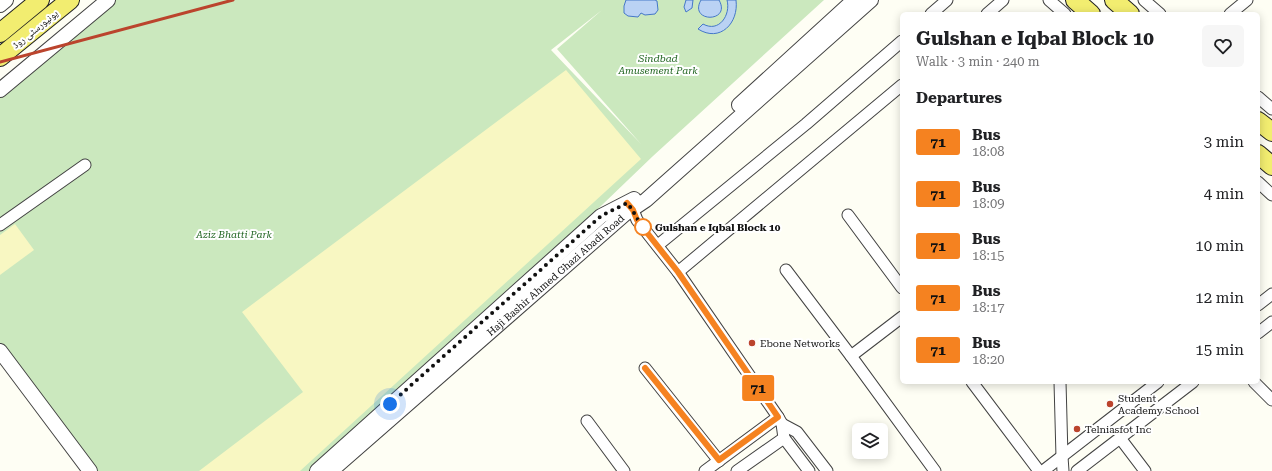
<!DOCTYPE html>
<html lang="en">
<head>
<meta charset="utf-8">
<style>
	:root { --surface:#fff; --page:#f6f6f6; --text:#202124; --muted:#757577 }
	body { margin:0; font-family:"Roboto Serif","Noto Naskh Arabic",serif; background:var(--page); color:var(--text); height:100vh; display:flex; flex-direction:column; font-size:15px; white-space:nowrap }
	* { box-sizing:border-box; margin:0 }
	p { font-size:13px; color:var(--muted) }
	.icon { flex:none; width:22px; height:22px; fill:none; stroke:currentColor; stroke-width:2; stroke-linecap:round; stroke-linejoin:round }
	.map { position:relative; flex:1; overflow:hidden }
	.sheet { position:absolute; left:900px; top:12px; width:360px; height:372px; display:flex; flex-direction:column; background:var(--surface); border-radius:6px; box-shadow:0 2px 10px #0003 }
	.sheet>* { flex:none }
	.badge { padding:0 8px; border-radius:3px; font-size:14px; line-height:26px }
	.fabs { position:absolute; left:852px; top:423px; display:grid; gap:8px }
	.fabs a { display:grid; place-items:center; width:36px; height:36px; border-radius:6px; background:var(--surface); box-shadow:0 2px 10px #0003; font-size:20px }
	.you { position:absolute; width:20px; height:20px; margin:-10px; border:3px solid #fff; border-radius:50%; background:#1a73e8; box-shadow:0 0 0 6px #1a73e833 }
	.map>.badge { position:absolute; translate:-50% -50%; box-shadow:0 0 0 2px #fff }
	h2 { padding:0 16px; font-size:15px; line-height:36px }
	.round { display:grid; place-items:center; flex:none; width:42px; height:42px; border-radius:6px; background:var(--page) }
	.overview { display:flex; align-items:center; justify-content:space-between; height:68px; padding:0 16px }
	h1 { font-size:19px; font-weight:700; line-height:30px }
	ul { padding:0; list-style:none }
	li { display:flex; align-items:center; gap:12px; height:52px; padding:0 16px }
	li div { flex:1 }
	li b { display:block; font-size:15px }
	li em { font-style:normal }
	li .badge { min-width:44px; font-weight:700; text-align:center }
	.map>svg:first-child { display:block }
	.green { fill:#cbe8be; fill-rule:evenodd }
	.sand { fill:#f8f7c2 }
	.water { fill:#bad2f4; stroke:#4578c8 }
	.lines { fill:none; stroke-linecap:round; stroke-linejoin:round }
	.minor-casing { stroke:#434343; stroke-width:13 }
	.tertiary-casing { stroke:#434343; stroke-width:16 }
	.primary-casing { stroke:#212121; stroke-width:20 }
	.minor { stroke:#fff; stroke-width:11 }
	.tertiary { stroke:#fff; stroke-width:14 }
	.primary { stroke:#f2ed70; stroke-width:18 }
	.rail { stroke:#bb442d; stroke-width:3 }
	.line-casing { stroke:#fff; stroke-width:9 }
	.line { stroke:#f58220; stroke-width:6 }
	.walk { stroke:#101010; stroke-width:4; stroke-dasharray:0 7.2 }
	.stop-dot { fill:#fff; stroke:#f58220; stroke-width:2 }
	.poi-dot { fill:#bb442d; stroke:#fff; stroke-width:1.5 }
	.labels { text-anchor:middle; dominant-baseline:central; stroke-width:4; stroke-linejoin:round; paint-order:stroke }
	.street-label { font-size:10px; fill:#101010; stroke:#fff }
	.park-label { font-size:10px; font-style:italic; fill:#262; stroke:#fff }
	.stop-label { font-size:10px; font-weight:bold; fill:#101010; stroke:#fff; text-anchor:start }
	.poi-label { font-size:10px; fill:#101010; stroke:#fff; text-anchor:start }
</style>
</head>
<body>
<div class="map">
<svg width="1272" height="471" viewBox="0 0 1272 471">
	<rect width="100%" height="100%" fill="#fefef4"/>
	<path class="green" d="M107,0H824L653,156L325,471H91L0,348V89ZM602,10L557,49L641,144L551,50Z"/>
	<g class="sand">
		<polygon points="566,70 641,159 300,471 199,471 303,392 242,312"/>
		<polygon points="15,224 34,250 0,275 0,235"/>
	</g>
	<g class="water">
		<polygon points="626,0 655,0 657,1 658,10 655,14 645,15 641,13 638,17 628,16 624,13 624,6"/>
		<polygon points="686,0 693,0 692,8 686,12 684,7"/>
		<path d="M701,0H719C732,23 688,23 701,0Z"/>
		<path d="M727,0H736C739,23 720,43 698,29L703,24C719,33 731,15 727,0Z"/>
	</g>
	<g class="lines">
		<defs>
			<g id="minor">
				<polyline points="1049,0 1065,14"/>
				<polyline points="1144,0 1160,14"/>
				<polyline points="931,14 947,0"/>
				<polyline points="987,14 1003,0"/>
				<polyline points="1230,14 1247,0"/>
				<polyline points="1258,97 1272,109"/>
				<polyline points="1258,182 1272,195"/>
				<polyline points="628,203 633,210 637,220 678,272 778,417 782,424 784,438 809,471"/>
				<polyline points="848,215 902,288"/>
				<polyline points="0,225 85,165"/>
				<polyline points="658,245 806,124 902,41"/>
				<polyline points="786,270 851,356 935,471"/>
				<polyline points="678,272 902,85"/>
				<polyline points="1258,305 1272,294"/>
				<polyline points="1258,333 1272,322"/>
				<polyline points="851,356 902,317"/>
				<polyline points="645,368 719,461"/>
				<polyline points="972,382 1039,471"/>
				<polyline points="1060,382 1062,457 1063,471"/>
				<polyline points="1254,382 1272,400"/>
				<polyline points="587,421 624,471"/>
				<polyline points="782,424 797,432 827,471"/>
				<polyline points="1120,438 1145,471"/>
				<polyline points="705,471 778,417"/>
				<polyline points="737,471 784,438"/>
				<polyline points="1043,471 1158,382"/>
				<polyline points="1077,471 1193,382"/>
			</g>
			<g id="tertiary">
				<polyline points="0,5 6,0"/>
				<polyline points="0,90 108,0"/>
				<polyline points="739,105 854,0"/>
				<polyline points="0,351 90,471"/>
				<polyline points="317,471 601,216 634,199"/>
				<path id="s1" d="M331,471L625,214L646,200L871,0"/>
			</g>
			<g id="primary">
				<polyline points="1075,0 1091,14"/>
				<polyline points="1114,0 1130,14"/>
				<polyline points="0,33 40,0"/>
				<polyline points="0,57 70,0"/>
				<polyline points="1258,121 1272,132"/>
				<polyline points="1258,154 1272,166"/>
			</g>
		</defs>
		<use href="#minor" class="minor-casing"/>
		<use href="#tertiary" class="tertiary-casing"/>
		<use href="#primary" class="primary-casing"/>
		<use href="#minor" class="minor"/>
		<use href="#tertiary" class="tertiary"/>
		<use href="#primary" class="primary"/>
		<polyline class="rail" points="0,62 233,0"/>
	</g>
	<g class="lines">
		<defs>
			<polyline id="line" points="627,203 633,210 637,220 678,272 778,417 719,460 645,368"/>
		</defs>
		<use href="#line" class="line-casing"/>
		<use href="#line" class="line"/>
		<path class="walk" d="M390,404L601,216L627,203C634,211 637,220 644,229L643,227"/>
	</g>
	<circle class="stop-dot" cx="643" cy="227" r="8"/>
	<g class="poi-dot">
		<circle cx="752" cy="343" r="4"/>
		<circle cx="1110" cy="404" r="4"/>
		<circle cx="1077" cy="429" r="4"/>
	</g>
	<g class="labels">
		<g class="street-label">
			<text transform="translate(35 29) rotate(-39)">یونیورسٹی روڈ</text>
			<text stroke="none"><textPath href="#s1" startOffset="298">Haji Bashir Ahmed Ghazi Abadi Road</textPath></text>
		</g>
		<g class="park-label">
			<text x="658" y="58">Sindbad<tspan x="658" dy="12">Amusement Park</tspan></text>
			<text x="234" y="234">Aziz Bhatti Park</text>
		</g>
		<g class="stop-label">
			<text x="655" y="227">Gulshan e Iqbal Block 10</text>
		</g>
		<g class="poi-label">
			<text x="760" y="343">Ebone Networks</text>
			<text x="1118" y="398">Student<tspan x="1118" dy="12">Academy School</tspan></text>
			<text x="1085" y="429">Telniasfot Inc</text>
		</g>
	</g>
</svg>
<div class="fabs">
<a><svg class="icon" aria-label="layers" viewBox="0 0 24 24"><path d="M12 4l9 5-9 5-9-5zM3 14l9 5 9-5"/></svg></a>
</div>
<div class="you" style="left:390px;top:404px"></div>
<b class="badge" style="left:758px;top:388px;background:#f58220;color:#111">71</b>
<section class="sheet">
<div class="overview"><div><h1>Gulshan e Iqbal Block 10</h1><p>Walk · 3 min · 240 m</p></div><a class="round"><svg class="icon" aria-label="heart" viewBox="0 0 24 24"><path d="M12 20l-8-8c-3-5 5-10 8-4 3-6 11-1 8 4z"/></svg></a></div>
<h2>Departures</h2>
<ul>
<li><span class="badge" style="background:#f58220;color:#111">71</span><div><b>Bus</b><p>18:08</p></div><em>3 min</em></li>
<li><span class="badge" style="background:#f58220;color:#111">71</span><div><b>Bus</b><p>18:09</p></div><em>4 min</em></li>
<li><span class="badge" style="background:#f58220;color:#111">71</span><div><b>Bus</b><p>18:15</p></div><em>10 min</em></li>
<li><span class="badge" style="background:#f58220;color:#111">71</span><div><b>Bus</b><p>18:17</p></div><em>12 min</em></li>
<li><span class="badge" style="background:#f58220;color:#111">71</span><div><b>Bus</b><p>18:20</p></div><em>15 min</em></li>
</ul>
</section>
</div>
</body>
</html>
